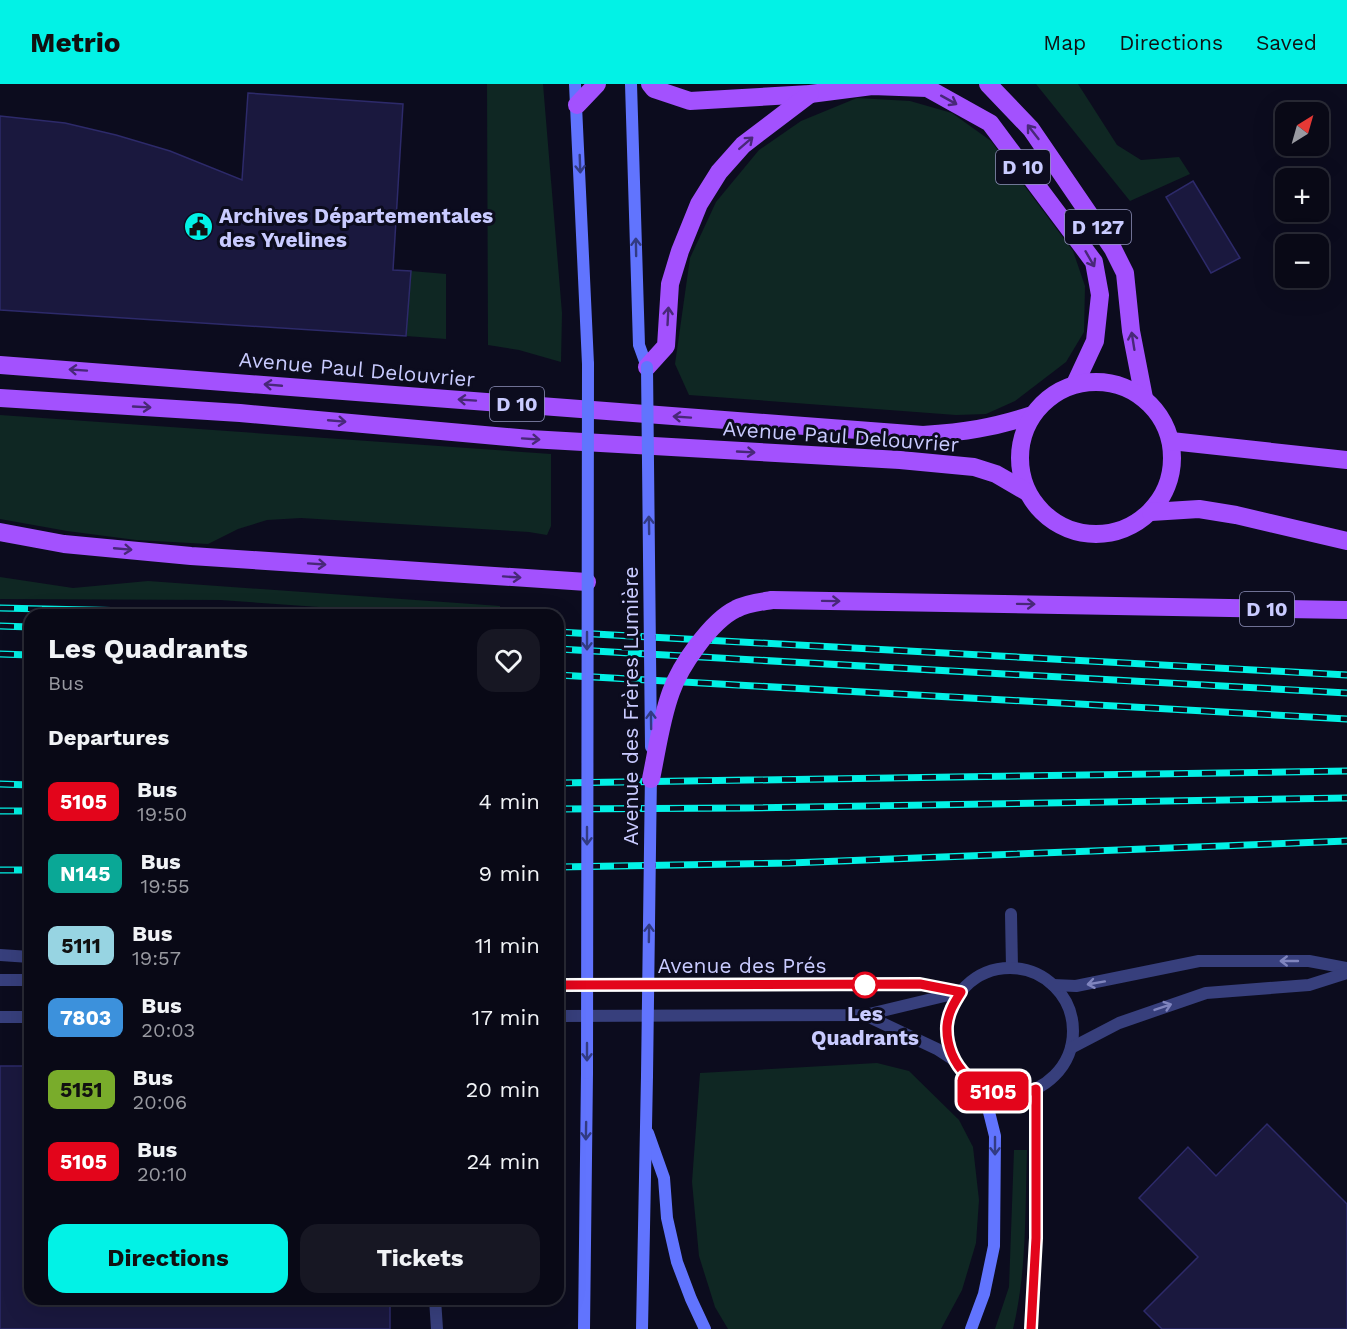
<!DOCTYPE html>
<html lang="en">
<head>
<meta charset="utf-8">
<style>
	:root { --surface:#090916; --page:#171723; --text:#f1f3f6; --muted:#999aa1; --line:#292a35; --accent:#02f2e6 }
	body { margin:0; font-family:"Work Sans",sans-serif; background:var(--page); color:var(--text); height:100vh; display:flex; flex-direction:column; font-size:22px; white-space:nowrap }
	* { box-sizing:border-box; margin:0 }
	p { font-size:20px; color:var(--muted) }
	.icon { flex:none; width:33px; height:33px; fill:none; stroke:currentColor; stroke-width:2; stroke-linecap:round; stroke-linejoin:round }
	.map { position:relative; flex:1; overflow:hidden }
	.panel { position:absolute; left:24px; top:525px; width:540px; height:696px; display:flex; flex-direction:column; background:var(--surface); border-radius:18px; box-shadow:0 6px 24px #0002,0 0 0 2px var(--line) }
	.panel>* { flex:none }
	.badge { padding:0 12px; border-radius:9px; font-size:21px; line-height:39px }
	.needle { width:39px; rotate:37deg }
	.controls { position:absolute; left:1275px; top:18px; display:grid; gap:12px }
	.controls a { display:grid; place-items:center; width:54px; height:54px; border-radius:12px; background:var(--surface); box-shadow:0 6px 24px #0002,0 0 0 2px var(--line); font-size:30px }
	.map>.badge { position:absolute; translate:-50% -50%; box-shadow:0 0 0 3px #fff }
	h2 { padding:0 24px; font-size:22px; line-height:54px }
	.round { display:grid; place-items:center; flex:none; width:63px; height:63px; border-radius:18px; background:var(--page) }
	.summary { display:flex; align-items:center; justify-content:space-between; height:102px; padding:0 24px }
	h1 { font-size:28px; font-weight:700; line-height:45px }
	.button { display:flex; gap:12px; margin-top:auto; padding:12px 24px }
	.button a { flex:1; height:69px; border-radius:18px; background:var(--accent); color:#111; font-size:24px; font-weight:700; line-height:69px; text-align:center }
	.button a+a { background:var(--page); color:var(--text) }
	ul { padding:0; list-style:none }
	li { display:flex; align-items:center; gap:18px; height:72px; padding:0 24px }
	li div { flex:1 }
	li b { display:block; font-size:22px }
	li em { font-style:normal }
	li .badge { min-width:66px; font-weight:700; text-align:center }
	header { display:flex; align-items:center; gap:36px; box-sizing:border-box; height:84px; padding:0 30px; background:var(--accent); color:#111 }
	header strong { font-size:28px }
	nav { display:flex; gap:33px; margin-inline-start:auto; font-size:21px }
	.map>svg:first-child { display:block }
	.green { fill:#0f2723 }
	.building { fill:#1a183e; stroke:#2d2a6a; stroke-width:1.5 }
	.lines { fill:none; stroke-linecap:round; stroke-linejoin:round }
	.lane { stroke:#373f7c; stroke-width:12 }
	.street { stroke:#373f7c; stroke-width:12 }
	.secondary { stroke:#6174fe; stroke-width:12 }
	.primary { stroke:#a351fe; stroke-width:18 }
	.rail-casing { stroke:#02f2e6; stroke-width:7 }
	.rail { stroke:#0c0c1e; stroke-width:4.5; stroke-dasharray:14; stroke-linecap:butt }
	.secondary-bridge { stroke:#6174fe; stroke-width:12 }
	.primary-bridge { stroke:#a351fe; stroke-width:18 }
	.oneway { stroke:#482878 }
	.oneway2 { stroke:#323b83 }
	.oneway3 { stroke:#8085be }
	.line-casing { stroke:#fff; stroke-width:14 }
	.line { stroke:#e3051b; stroke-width:9 }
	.stop-dot { fill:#fff; stroke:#e3051b; stroke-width:3 }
	.labels { text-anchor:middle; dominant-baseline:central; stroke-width:6; stroke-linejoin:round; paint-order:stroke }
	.shield { fill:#0c0c1e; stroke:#9092bc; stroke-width:1.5 }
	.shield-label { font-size:20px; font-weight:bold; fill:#c9cbff }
	.poi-label { font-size:21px; font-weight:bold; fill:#c9cbff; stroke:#0c0c1e; text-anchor:start }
	.street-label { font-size:21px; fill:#c9cbff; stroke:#0c0c1e }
	.stop-label { font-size:21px; font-weight:bold; fill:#c9cbff; stroke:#0c0c1e }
</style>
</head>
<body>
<header>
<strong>Metrio</strong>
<nav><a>Map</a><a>Directions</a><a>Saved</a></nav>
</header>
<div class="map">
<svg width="1347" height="1245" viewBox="0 0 1347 1245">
	<rect width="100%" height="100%" fill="#0c0c1e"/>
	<g class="green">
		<polygon points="487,0 543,0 562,229 561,278 519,266 488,261"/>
		<polygon points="1036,0 1078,0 1117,61 1141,76 1179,73 1190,90 1130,117"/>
		<polygon points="857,14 910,17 952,29 991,57 1073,167 1085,202 1084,248 1066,278 1015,317 986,330 956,331 689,311 675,280 690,174 716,118 759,66 801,37"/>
		<polygon points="411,187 446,190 446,255 406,252"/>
		<polygon points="0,331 551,370 551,442 547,451 529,448 301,434 267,436 238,445 208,460 136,456 67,447 0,435"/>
		<polygon points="0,493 73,504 148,497 500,522 500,531 434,531 220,516 0,515"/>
		<polygon points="877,979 909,987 959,1036 973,1063 979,1116 976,1159 962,1206 941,1245 728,1245 715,1223 699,1172 692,1098 700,989"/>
		<path d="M1014,1066H1027C1025,1126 1027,1187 1013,1245H995L1009,1203Z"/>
	</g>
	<g class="building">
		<polygon points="248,9 403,20 393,186 411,187 406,252 0,226 0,32 65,39 116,51 170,67 242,96"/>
		<polygon points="1193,97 1240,174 1211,189 1166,113"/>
		<polygon points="0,982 30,982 30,1215 390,1215 390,1245 0,1245"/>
		<polygon points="1267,1040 1347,1120 1347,1245 1162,1245 1144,1227 1198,1173 1139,1114 1188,1063 1216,1092"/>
	</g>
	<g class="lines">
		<g class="lane">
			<polyline points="1011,830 1012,884"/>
			<polyline points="0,871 30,873"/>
			<polyline points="0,896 23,896 30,898"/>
			<polyline points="558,901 919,900 961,908"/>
			<polyline points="435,1215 437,1245"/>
		</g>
		<g class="street">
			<circle cx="1010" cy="947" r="63"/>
			<polyline points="1053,901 1076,902 1199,877 1309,877 1347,884"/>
			<polyline points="865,931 937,965 954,976"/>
			<polyline points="558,932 865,931 961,908"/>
			<polyline points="0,933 30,933"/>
			<polyline points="1071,964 1119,939 1206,909 1309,901 1347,889"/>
		</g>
		<g class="secondary">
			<polyline points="575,0 588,280"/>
			<polyline points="631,0 639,261 647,283"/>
			<polyline points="648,1049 664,1094 667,1134 677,1178 691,1215 705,1245"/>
			<polyline points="584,1245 587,989"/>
			<polyline points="642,1245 647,992"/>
			<polyline points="971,1245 984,1210 994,1162 995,1052 983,1004"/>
			<polyline points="1031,1245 1036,1154 1036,1005"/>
		</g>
		<g class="primary">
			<polyline points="650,0 654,5 690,17 810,10 872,2 927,4 990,39 1094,178 1100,211 1095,257 1075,300"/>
			<polyline points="988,0 1031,45 1113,165 1125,189 1131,247 1144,314"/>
			<polyline points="577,21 597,0"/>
			<path d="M0,281L923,351C965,348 992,344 1032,331"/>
			<polyline points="647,283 666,262 670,200 680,167 699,120 719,88 743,61 810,10"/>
			<circle cx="1096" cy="374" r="76"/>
			<polyline points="0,314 240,329 530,355 900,376 974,383 996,390 1027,408"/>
			<polyline points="1171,357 1347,376"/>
			<polyline points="1151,428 1199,425 1236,431 1347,457"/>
			<polyline points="0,448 64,460 191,472 587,498"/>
			<polyline points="772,516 1347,526"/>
		</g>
		<defs>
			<g id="rail">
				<polyline points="0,524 133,527 222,531"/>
				<polyline points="0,542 30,543"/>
				<polyline points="558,548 1347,591"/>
				<polyline points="558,565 1347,609"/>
				<polyline points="0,570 30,571"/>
				<polyline points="558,591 1347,635"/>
				<polyline points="558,699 1347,687"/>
				<polyline points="0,700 30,701"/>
				<polyline points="558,725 745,724 1347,714"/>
				<polyline points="0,727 30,727"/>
				<polyline points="558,783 790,779 1347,757"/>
				<polyline points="0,786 30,786"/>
			</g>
		</defs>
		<use href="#rail" class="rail-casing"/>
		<use href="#rail" class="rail"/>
		<g class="secondary-bridge">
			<polyline points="647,283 651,663"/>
			<polyline points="587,989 588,280"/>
			<polyline points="647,992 651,689"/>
		</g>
		<path class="primary-bridge" d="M651,695C657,666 661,635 671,608C680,582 711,537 736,525C747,519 760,518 772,516"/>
	</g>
	<defs><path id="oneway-shaft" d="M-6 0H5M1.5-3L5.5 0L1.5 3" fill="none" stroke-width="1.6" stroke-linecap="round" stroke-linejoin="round" transform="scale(1.5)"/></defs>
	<g class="oneway">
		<use href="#oneway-shaft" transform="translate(949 16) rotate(29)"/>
		<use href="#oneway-shaft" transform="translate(1033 48) rotate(-128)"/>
		<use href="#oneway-shaft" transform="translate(746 59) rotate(-41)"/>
		<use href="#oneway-shaft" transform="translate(1090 175) rotate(60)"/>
		<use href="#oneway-shaft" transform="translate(668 232) rotate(-87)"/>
		<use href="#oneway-shaft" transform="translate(1133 257) rotate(-99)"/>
		<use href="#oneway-shaft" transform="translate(78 286) rotate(-176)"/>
		<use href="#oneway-shaft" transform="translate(273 301) rotate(-175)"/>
		<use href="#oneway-shaft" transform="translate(467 316) rotate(-176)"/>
		<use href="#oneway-shaft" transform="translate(142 323) rotate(3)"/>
		<use href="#oneway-shaft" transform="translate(682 333) rotate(-176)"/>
		<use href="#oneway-shaft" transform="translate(337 337) rotate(5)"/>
		<use href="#oneway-shaft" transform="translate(531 355) rotate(4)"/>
		<use href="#oneway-shaft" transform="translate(746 368) rotate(3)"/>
		<use href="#oneway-shaft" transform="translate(123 465) rotate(5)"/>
		<use href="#oneway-shaft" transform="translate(317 480) rotate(4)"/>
		<use href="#oneway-shaft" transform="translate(512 493) rotate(4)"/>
		<use href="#oneway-shaft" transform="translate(831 517) rotate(1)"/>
		<use href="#oneway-shaft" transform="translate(1026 520) rotate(1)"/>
	</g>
	<g class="oneway2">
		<use href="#oneway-shaft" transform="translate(580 80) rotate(88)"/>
		<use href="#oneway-shaft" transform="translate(636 163) rotate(-91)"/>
		<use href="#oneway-shaft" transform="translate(649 441) rotate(-91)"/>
		<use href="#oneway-shaft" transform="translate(587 557) rotate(90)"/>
		<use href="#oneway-shaft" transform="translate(651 636) rotate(-91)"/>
		<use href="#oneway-shaft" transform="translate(587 752) rotate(90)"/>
		<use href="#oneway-shaft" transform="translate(649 849) rotate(-89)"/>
		<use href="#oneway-shaft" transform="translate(587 968) rotate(90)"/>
		<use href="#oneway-shaft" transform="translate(586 1047) rotate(91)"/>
		<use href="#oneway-shaft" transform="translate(995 1062) rotate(90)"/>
	</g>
	<g class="oneway3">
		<use href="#oneway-shaft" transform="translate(1289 877) rotate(180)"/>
		<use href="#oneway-shaft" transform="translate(1096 899) rotate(170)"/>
		<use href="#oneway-shaft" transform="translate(1163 923) rotate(-19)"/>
	</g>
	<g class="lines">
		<defs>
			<path id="line" d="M558,901L920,900L961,908C954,919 948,929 947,942C945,981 979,1014 1018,1010C1024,1010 1030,1007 1036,1005V1154L1031,1245"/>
		</defs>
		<use href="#line" class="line-casing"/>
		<use href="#line" class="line"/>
	</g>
	<defs>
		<symbol id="civic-disc" viewBox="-11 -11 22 22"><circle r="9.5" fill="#02f2e6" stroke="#0c0c1e"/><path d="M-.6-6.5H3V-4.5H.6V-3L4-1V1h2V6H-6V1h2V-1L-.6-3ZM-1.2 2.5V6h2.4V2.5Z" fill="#111"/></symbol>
	</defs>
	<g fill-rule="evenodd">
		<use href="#civic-disc" x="182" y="126" width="33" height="33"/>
	</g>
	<circle class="stop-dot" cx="865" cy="901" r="12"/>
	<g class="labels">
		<g class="shield">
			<rect x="996" y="66" width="54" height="34" rx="4.5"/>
			<rect x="1065" y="126" width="66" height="34" rx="4.5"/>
			<rect x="490" y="303" width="54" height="34" rx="4.5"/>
			<rect x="1240" y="508" width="54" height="34" rx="4.5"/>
		</g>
		<g class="shield-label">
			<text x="1023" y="83">D 10</text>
			<text x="1098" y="143">D 127</text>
			<text x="517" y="320">D 10</text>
			<text x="1267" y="525">D 10</text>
		</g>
		<g class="poi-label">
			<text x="219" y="131">Archives Départementales<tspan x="219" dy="24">des Yvelines</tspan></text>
		</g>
		<g class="street-label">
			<text transform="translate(357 285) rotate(5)">Avenue Paul Delouvrier</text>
			<text transform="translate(841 352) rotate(4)">Avenue Paul Delouvrier</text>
			<text transform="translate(630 622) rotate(-90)">Avenue des Frères Lumière</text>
			<text x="742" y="881">Avenue des Prés</text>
		</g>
		<g class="stop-label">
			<text x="865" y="929">Les<tspan x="865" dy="24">Quadrants</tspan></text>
		</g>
	</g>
</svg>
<div class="controls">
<a><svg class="needle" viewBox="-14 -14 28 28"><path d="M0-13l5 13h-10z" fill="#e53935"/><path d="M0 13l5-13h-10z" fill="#999aa1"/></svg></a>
<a>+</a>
<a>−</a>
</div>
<b class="badge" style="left:993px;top:1007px;background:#e3051b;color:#fff">5105</b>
<section class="panel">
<div class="summary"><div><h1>Les Quadrants</h1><p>Bus</p></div><a class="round"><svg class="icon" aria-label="heart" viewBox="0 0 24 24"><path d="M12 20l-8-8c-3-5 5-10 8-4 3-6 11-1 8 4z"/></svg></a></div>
<h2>Departures</h2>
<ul>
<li><span class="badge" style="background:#e3051b;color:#fff">5105</span><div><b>Bus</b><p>19:50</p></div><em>4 min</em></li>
<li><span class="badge" style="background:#0aa896;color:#fff">N145</span><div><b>Bus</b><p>19:55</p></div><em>9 min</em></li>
<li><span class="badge" style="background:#97d4e2;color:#111">5111</span><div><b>Bus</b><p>19:57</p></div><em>11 min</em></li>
<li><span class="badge" style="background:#3c91dc;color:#fff">7803</span><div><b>Bus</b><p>20:03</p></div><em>17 min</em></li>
<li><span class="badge" style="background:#79ac2b;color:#111">5151</span><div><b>Bus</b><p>20:06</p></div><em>20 min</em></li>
<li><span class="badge" style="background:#e3051b;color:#fff">5105</span><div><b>Bus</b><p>20:10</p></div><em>24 min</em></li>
</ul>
<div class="button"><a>Directions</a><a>Tickets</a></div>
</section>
</div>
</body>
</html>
